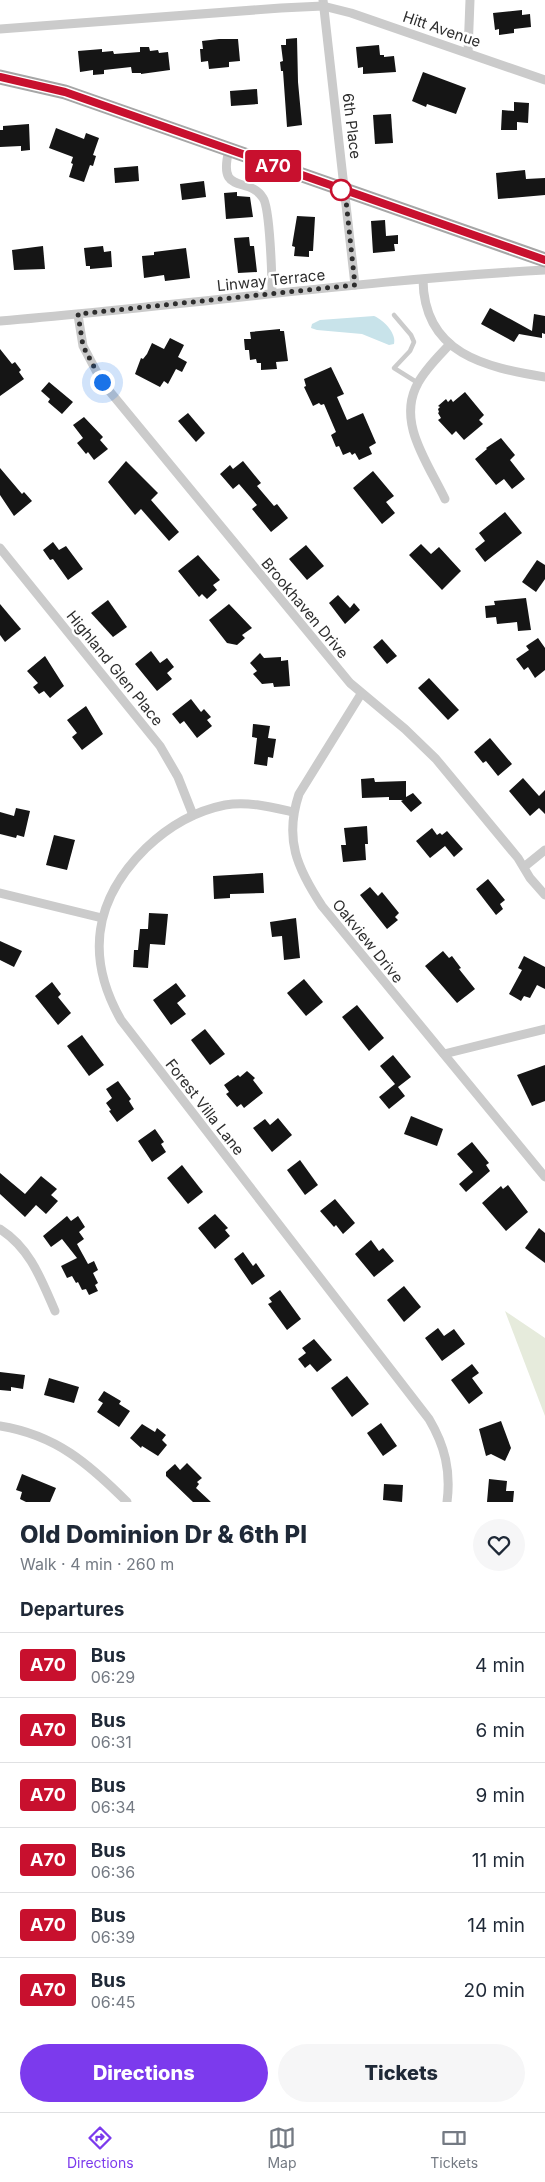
<!DOCTYPE html>
<html lang="en">
<head>
<meta charset="utf-8">
<style>
	:root { --surface:#fff; --page:#f6f6f7; --text:#1f2937; --muted:#747a83; --line:#e0e1e3; --accent:#7c3aed }
	body { margin:0; font-family:Inter,sans-serif; background:var(--page); color:var(--text); height:100vh; display:flex; flex-direction:column; font-size:19px; white-space:nowrap }
	* { box-sizing:border-box; margin:0 }
	p { font-size:16px; color:var(--muted) }
	.icon { flex:none; width:28px; height:28px; fill:none; stroke:currentColor; stroke-width:2; stroke-linecap:round; stroke-linejoin:round }
	.map { position:relative; height:1502px; overflow:hidden }
	.side { display:flex; flex-direction:column; background:var(--surface); flex:1 }
	.side>* { flex:none }
	.badge { padding:0 10px; border-radius:4px; font-size:18px; line-height:32px }
	.you { position:absolute; width:25px; height:25px; margin:-12px; border:4px solid #fff; border-radius:50%; background:#1a73e8; box-shadow:0 0 0 8px #1a73e833 }
	.map>.badge { position:absolute; translate:-50% -50%; box-shadow:0 0 0 2px #fff }
	h2 { padding:0 20px; font-size:19px; line-height:45px }
	.round { display:grid; place-items:center; flex:none; width:52px; height:52px; border-radius:26px; background:var(--page) }
	.head { display:flex; align-items:center; justify-content:space-between; height:85px; padding:0 20px }
	h1 { font-size:24px; font-weight:800; line-height:38px }
	.button { display:flex; gap:10px; margin-top:auto; padding:10px 20px }
	.button a { flex:1; height:58px; border-radius:30px; background:var(--accent); color:#fff; font-size:20px; font-weight:800; line-height:58px; text-align:center }
	.button a+a { background:var(--page); color:var(--text) }
	ul { padding:0; list-style:none }
	li { display:flex; align-items:center; gap:15px; height:65px; padding:0 20px; border-top:1px solid var(--line) }
	li div { flex:1 }
	li b { display:block; font-size:19px }
	li em { font-style:normal }
	li .badge { min-width:55px; font-weight:700; text-align:center }
	.dock { display:flex; justify-content:space-around; align-items:center; height:70px; border-top:1px solid var(--line); background:var(--surface); font-size:14px; color:var(--muted) }
	.dock a { display:grid; justify-items:center; gap:2px }
	.dock .on { color:var(--accent) }
	.map>svg:first-child { display:block }
	.green { fill:#e6ebdc }
	.water { fill:#c8e3ea }
	.building { fill:#151515 }
	.lines { fill:none; stroke-linecap:round; stroke-linejoin:round }
	.lane { stroke:#cbcbcb; stroke-width:4.5 }
	.street { stroke:#cbcbcb; stroke-width:9 }
	.primary { stroke:#a6a6a6; stroke-width:15 }
	.line-casing { stroke:#fff; stroke-width:11 }
	.line { stroke:#c8102e; stroke-width:8 }
	.walk { stroke:#2e2e2e; stroke-width:5; stroke-dasharray:0 9 }
	.stop-dot { fill:#fff; stroke:#c8102e; stroke-width:2.5 }
	.labels { text-anchor:middle; dominant-baseline:central; stroke-width:5; stroke-linejoin:round; paint-order:stroke }
	.street-label { font-size:15px; fill:#2e2e2e; stroke:#fff }
</style>
</head>
<body>
<div class="map">
<svg width="545" height="1502" viewBox="0 0 545 1502">
	<rect width="100%" height="100%" fill="#fff"/>
	<polygon class="green" points="505,1311 545,1338 545,1416"/>
	<path class="water" d="M374,316C384,320 397,334 394,344L389,345L362,334L317,330L311,328L312,324L320,320Z"/>
	<g class="building">
		<polygon points="522,10 522,15 530,14 531,27 514,29 514,33 499,35 499,29 495,30 493,13"/>
		<polygon points="297,38 298,82 302,125 287,127 283,71 281,71 280,62 283,61 281,45 286,45 286,39"/>
		<polygon points="219,39 238,39 240,61 229,62 229,67 209,69 208,61 201,62 200,49 203,49 202,41"/>
		<polygon points="379,45 380,55 384,55 384,57 394,56 396,72 363,74 363,67 358,68 356,47"/>
		<polygon points="140,47 149,47 150,51 158,50 159,53 168,52 170,70 141,74 141,73 132,73 131,67 104,70 104,74 93,75 93,70 80,72 78,51 102,49 102,52 113,51 114,54 140,52"/>
		<polygon points="423,72 466,88 456,114 427,104 426,107 412,101"/>
		<polygon points="257,89 258,104 231,106 230,91"/>
		<polygon points="514,102 529,103 528,123 517,122 517,130 501,130 502,110 514,111"/>
		<polygon points="391,114 393,143 375,144 373,115"/>
		<polygon points="29,124 30,150 21,151 21,146 0,147 0,130 3,130 3,126"/>
		<polygon points="56,128 84,139 86,133 99,138 93,155 96,156 93,166 90,165 84,182 69,177 73,164 71,163 73,157 49,148"/>
		<polygon points="138,166 139,181 115,183 114,168"/>
		<polygon points="525,170 526,179 545,178 545,195 498,199 496,173"/>
		<polygon points="204,181 206,197 182,200 180,184"/>
		<polygon points="237,192 237,196 250,197 253,217 226,219 224,193"/>
		<polygon points="297,216 315,217 313,251 309,251 309,257 294,256 295,247 292,246"/>
		<polygon points="385,220 386,236 398,235 398,244 394,244 395,251 373,253 371,221"/>
		<polygon points="249,237 250,246 254,246 257,272 238,273 234,238"/>
		<polygon points="43,246 45,269 14,270 12,250"/>
		<polygon points="103,246 104,252 111,251 112,267 90,269 90,266 86,266 84,248"/>
		<polygon points="186,248 190,278 165,281 164,275 144,278 142,256 154,255 154,252"/>
		<polygon points="490,308 532,331 534,314 545,316 545,334 542,333 542,338 519,334 514,342 481,324"/>
		<polygon points="280,329 280,331 284,331 288,361 276,362 277,369 261,370 261,363 257,363 256,359 250,360 249,350 245,350 244,339 251,339 250,332"/>
		<polygon points="170,338 184,345 178,357 187,362 182,372 176,369 168,384 164,381 160,387 135,374 141,358 143,359 147,354 152,343 164,349"/>
		<polygon points="0,349 12,364 15,362 21,370 19,372 24,379 0,396"/>
		<polygon points="331,367 344,394 337,397 347,420 363,413 376,443 369,447 372,454 359,460 355,453 352,455 350,452 343,455 339,446 336,447 331,435 336,432 324,404 321,405 319,403 313,406 304,387 306,386 304,379"/>
		<polygon points="49,382 73,402 62,414 48,402 50,399 41,391"/>
		<polygon points="465,392 484,415 479,420 483,424 464,440 456,431 452,435 438,420 441,418 438,413 439,412 438,409 440,407 438,406 446,399 448,402 451,399 453,402"/>
		<polygon points="188,413 205,433 196,442 178,421"/>
		<polygon points="84,417 103,437 100,440 108,449 94,460 88,452 86,454 77,443 83,438 73,425"/>
		<polygon points="501,438 515,455 510,460 525,479 512,489 504,479 496,485 475,459 487,449 486,448"/>
		<polygon points="126,461 158,493 151,500 179,532 169,541 141,509 135,515 108,482"/>
		<polygon points="243,461 261,483 257,486 274,506 277,504 288,518 271,532 252,509 257,505 239,484 233,489 220,474 230,465 233,469"/>
		<polygon points="0,468 22,494 24,492 32,501 14,516 0,495"/>
		<polygon points="373,471 394,496 386,502 395,513 382,524 353,488"/>
		<polygon points="505,512 522,533 485,562 475,549 485,541 479,533"/>
		<polygon points="53,542 59,550 66,546 83,569 68,580 53,559 50,560 43,550"/>
		<polygon points="421,544 431,554 439,547 461,571 442,590 409,555"/>
		<polygon points="306,545 324,566 307,580 289,559"/>
		<polygon points="198,555 220,580 213,585 217,590 207,599 202,594 199,597 178,571"/>
		<polygon points="537,560 545,565 545,579 536,592 522,582"/>
		<polygon points="338,595 350,608 354,603 360,610 345,624 329,603"/>
		<polygon points="526,598 531,630 518,631 517,622 497,624 496,617 486,618 485,606 495,605 494,601"/>
		<polygon points="108,600 127,627 113,637 91,613"/>
		<polygon points="0,604 21,629 5,642 0,635"/>
		<polygon points="229,604 252,628 242,635 245,638 237,645 227,643 209,620"/>
		<polygon points="538,638 545,648 545,670 535,678 528,667 524,670 516,659 529,650 526,646"/>
		<polygon points="382,639 397,656 387,664 373,647"/>
		<polygon points="151,651 160,663 167,658 174,667 167,673 172,679 157,691 135,664"/>
		<polygon points="260,653 264,658 281,657 281,661 288,660 290,686 274,687 273,683 262,684 253,674 257,671 250,663"/>
		<polygon points="45,656 64,686 50,698 44,691 39,694 33,687 38,683 27,671"/>
		<polygon points="429,678 459,710 448,720 418,688"/>
		<polygon points="191,699 201,712 204,709 211,717 207,720 212,726 197,738 184,721 180,724 172,714"/>
		<polygon points="86,706 103,734 82,750 72,737 77,733 67,720"/>
		<polygon points="253,724 270,726 268,738 276,739 273,758 268,757 267,766 254,764 257,738 252,737"/>
		<polygon points="490,738 512,764 498,776 486,761 483,763 474,752"/>
		<polygon points="374,778 375,782 406,781 406,797 413,793 422,803 411,812 401,801 403,800 389,800 389,797 362,798 361,779"/>
		<polygon points="523,778 539,796 545,790 545,814 539,808 530,816 509,791"/>
		<polygon points="16,808 30,811 24,837 17,835 16,838 0,834 0,812 14,816"/>
		<polygon points="367,826 368,844 365,844 366,860 343,862 341,845 346,845 344,828"/>
		<polygon points="432,828 437,835 440,833 442,835 447,831 463,849 454,857 445,846 430,858 416,841"/>
		<polygon points="54,835 75,840 67,870 46,865"/>
		<polygon points="263,873 264,893 230,894 230,898 214,899 213,876"/>
		<polygon points="488,879 505,900 500,904 503,909 496,915 476,889"/>
		<polygon points="370,887 378,896 382,892 399,913 395,917 398,920 387,929 360,895"/>
		<polygon points="149,913 168,914 165,945 150,944 148,968 133,967 134,950 138,950 140,929 148,929"/>
		<polygon points="296,918 300,958 284,960 282,936 272,937 270,922"/>
		<polygon points="0,941 22,951 14,967 0,960"/>
		<polygon points="443,951 449,958 452,956 461,968 459,969 475,989 457,1003 425,966"/>
		<polygon points="524,956 545,967 545,989 537,985 530,998 524,996 521,1001 509,994 522,970 518,968"/>
		<polygon points="304,979 323,1002 306,1016 287,993"/>
		<polygon points="52,982 61,994 58,997 71,1013 58,1025 35,996"/>
		<polygon points="176,983 186,996 177,1003 186,1014 171,1025 153,1000"/>
		<polygon points="357,1005 384,1038 369,1051 342,1017"/>
		<polygon points="205,1029 225,1054 210,1065 191,1040"/>
		<polygon points="82,1035 104,1065 89,1076 67,1046"/>
		<polygon points="393,1055 411,1077 398,1087 405,1096 389,1109 379,1097 395,1084 380,1066"/>
		<polygon points="545,1065 545,1101 532,1106 517,1075"/>
		<polygon points="247,1071 255,1078 253,1080 263,1093 244,1108 241,1104 237,1107 226,1094 229,1092 224,1085 238,1075 240,1077"/>
		<polygon points="118,1081 131,1099 129,1101 134,1109 117,1122 109,1111 111,1110 106,1103 112,1098 106,1089"/>
		<polygon points="411,1116 443,1129 437,1146 404,1134"/>
		<polygon points="278,1118 292,1135 272,1152 253,1128 265,1119 270,1125"/>
		<polygon points="155,1129 164,1142 161,1144 166,1152 152,1162 138,1141"/>
		<polygon points="472,1142 489,1163 486,1165 490,1171 466,1192 459,1184 473,1172 457,1154"/>
		<polygon points="300,1160 318,1185 305,1195 287,1170"/>
		<polygon points="182,1165 203,1192 188,1204 167,1178"/>
		<polygon points="0,1173 25,1194 41,1176 57,1189 51,1195 58,1201 46,1214 36,1205 25,1217 0,1194"/>
		<polygon points="508,1185 528,1212 506,1231 482,1203 501,1186 503,1189"/>
		<polygon points="335,1199 355,1223 343,1234 336,1225 334,1227 320,1211"/>
		<polygon points="215,1214 228,1228 225,1230 230,1236 215,1249 198,1228"/>
		<polygon points="67,1216 71,1221 78,1216 85,1227 79,1232 84,1239 77,1244 88,1264 94,1261 98,1270 93,1273 98,1283 95,1285 98,1291 89,1295 86,1289 82,1290 78,1282 76,1283 72,1276 67,1278 61,1266 77,1258 62,1239 51,1247 43,1236"/>
		<polygon points="539,1228 545,1233 545,1263 525,1248"/>
		<polygon points="371,1240 379,1251 383,1248 394,1261 374,1277 355,1254"/>
		<polygon points="243,1252 253,1266 256,1263 265,1276 252,1285 234,1259"/>
		<polygon points="404,1286 421,1307 404,1322 387,1300"/>
		<polygon points="280,1290 301,1319 287,1330 268,1304 272,1302 269,1298"/>
		<polygon points="438,1328 444,1336 454,1329 465,1344 442,1361 425,1338"/>
		<polygon points="314,1339 332,1360 317,1372 310,1364 305,1368 298,1359 306,1353 302,1348"/>
		<polygon points="472,1364 479,1373 472,1378 483,1393 469,1404 451,1380"/>
		<polygon points="0,1372 25,1375 23,1389 11,1387 11,1391 0,1390"/>
		<polygon points="347,1376 369,1404 352,1417 331,1388"/>
		<polygon points="49,1378 79,1387 74,1403 44,1395"/>
		<polygon points="104,1391 121,1401 119,1404 130,1411 119,1427 97,1412 103,1403 98,1400"/>
		<polygon points="501,1421 511,1448 505,1461 491,1454 486,1456 479,1429"/>
		<polygon points="381,1423 397,1446 383,1456 367,1433"/>
		<polygon points="142,1424 155,1432 157,1428 166,1435 162,1440 167,1445 158,1456 142,1446 141,1448 130,1438"/>
		<polygon points="187,1463 202,1478 197,1482 199,1484 196,1488 211,1502 193,1502 166,1476 166,1472 175,1464 180,1470"/>
		<polygon points="22,1474 56,1488 50,1502 26,1502 20,1499 22,1492 16,1490"/>
		<polygon points="489,1479 507,1481 506,1491 514,1491 513,1502 487,1502"/>
		<polygon points="384,1484 403,1485 402,1502 383,1500"/>
	</g>
	<g class="lines">
		<polyline class="lane" points="394,315 411,335 414,342 410,351 394,368 418,383"/>
		<g class="street">
			<polyline points="323,0 355,285"/>
			<polyline points="0,29 281,8 323,6 351,13 545,80"/>
			<polyline points="468,52 470,0"/>
			<path d="M229,150C217,197 249,175 263,198C270,208 272,277 272,293"/>
			<path d="M423,280C424,354 485,367 545,377"/>
			<polyline points="78,315 83,346 102,382 350,683 405,729 436,759 518,858 530,878 545,895"/>
			<path d="M0,321C182,306 363,280 545,270"/>
			<path d="M445,499C428,463 396,422 418,383C426,368 439,356 450,344"/>
			<polyline points="0,548 160,746 178,777 193,815"/>
			<path d="M361,694L299,794C284,839 297,868 322,906L545,1177"/>
			<path d="M293,812C271,807 248,801 225,805C195,811 168,827 146,848C94,899 85,957 121,1020L429,1419C445,1446 451,1471 447,1502"/>
			<polyline points="524,867 545,850"/>
			<polyline points="0,893 102,918"/>
			<polyline points="444,1054 545,1029"/>
			<path d="M0,1229C30,1248 41,1279 55,1311"/>
			<path d="M0,1426C56,1435 89,1464 127,1502"/>
		</g>
		<polyline class="primary" points="0,77 65,92 545,260"/>
	</g>
	<g class="lines">
		<defs>
			<polyline id="line" points="0,77 65,92 545,260"/>
		</defs>
		<use href="#line" class="line-casing"/>
		<use href="#line" class="line"/>
		<polyline class="walk" points="102,382 83,346 78,314 355,285 345,191 341,190"/>
	</g>
	<circle class="stop-dot" cx="341" cy="190" r="10"/>
	<g class="labels">
		<g class="street-label">
			<text transform="translate(442 29) rotate(19)">Hitt Avenue</text>
			<text transform="translate(352 126) rotate(83)">6th Place</text>
			<text transform="translate(271 280) rotate(-6)">Linway Terrace</text>
			<text transform="translate(305 608) rotate(50)">Brookhaven Drive</text>
			<text transform="translate(115 668) rotate(51)">Highland Glen Place</text>
			<text transform="translate(368 941) rotate(51)">Oakview Drive</text>
			<text transform="translate(205 1107) rotate(52)">Forest Villa Lane</text>
		</g>
	</g>
</svg>
<div class="you" style="left:102px;top:382px"></div>
<b class="badge" style="left:273px;top:166px;background:#c8102e;color:#fff">A70</b>
</div>
<section class="side">
<div class="head"><div><h1>Old Dominion Dr &amp; 6th Pl</h1><p>Walk · 4 min · 260 m</p></div><a class="round"><svg class="icon" aria-label="heart" viewBox="0 0 24 24"><path d="M12 20l-8-8c-3-5 5-10 8-4 3-6 11-1 8 4z"/></svg></a></div>
<h2>Departures</h2>
<ul>
<li><span class="badge" style="background:#c8102e;color:#fff">A70</span><div><b>Bus</b><p>06:29</p></div><em>4 min</em></li>
<li><span class="badge" style="background:#c8102e;color:#fff">A70</span><div><b>Bus</b><p>06:31</p></div><em>6 min</em></li>
<li><span class="badge" style="background:#c8102e;color:#fff">A70</span><div><b>Bus</b><p>06:34</p></div><em>9 min</em></li>
<li><span class="badge" style="background:#c8102e;color:#fff">A70</span><div><b>Bus</b><p>06:36</p></div><em>11 min</em></li>
<li><span class="badge" style="background:#c8102e;color:#fff">A70</span><div><b>Bus</b><p>06:39</p></div><em>14 min</em></li>
<li><span class="badge" style="background:#c8102e;color:#fff">A70</span><div><b>Bus</b><p>06:45</p></div><em>20 min</em></li>
</ul>
<div class="button"><a>Directions</a><a>Tickets</a></div>
</section>
<nav class="dock">
<a class="on"><svg class="icon" aria-label="directions" viewBox="0 0 24 24"><path d="M12 3l9 9-9 9-9-9zM9 14v-3h6M13 9l2 2-2 2"/></svg>Directions</a>
<a><svg class="icon" aria-label="map" viewBox="0 0 24 24"><path d="M3 6l6-2 6 2 6-2v14l-6 2-6-2-6 2zM9 4v14M15 6v14"/></svg>Map</a>
<a><svg class="icon" aria-label="tickets" viewBox="0 0 24 24"><path d="M3 7h18v10H3zM15 7v10"/></svg>Tickets</a>
</nav>
</body>
</html>
